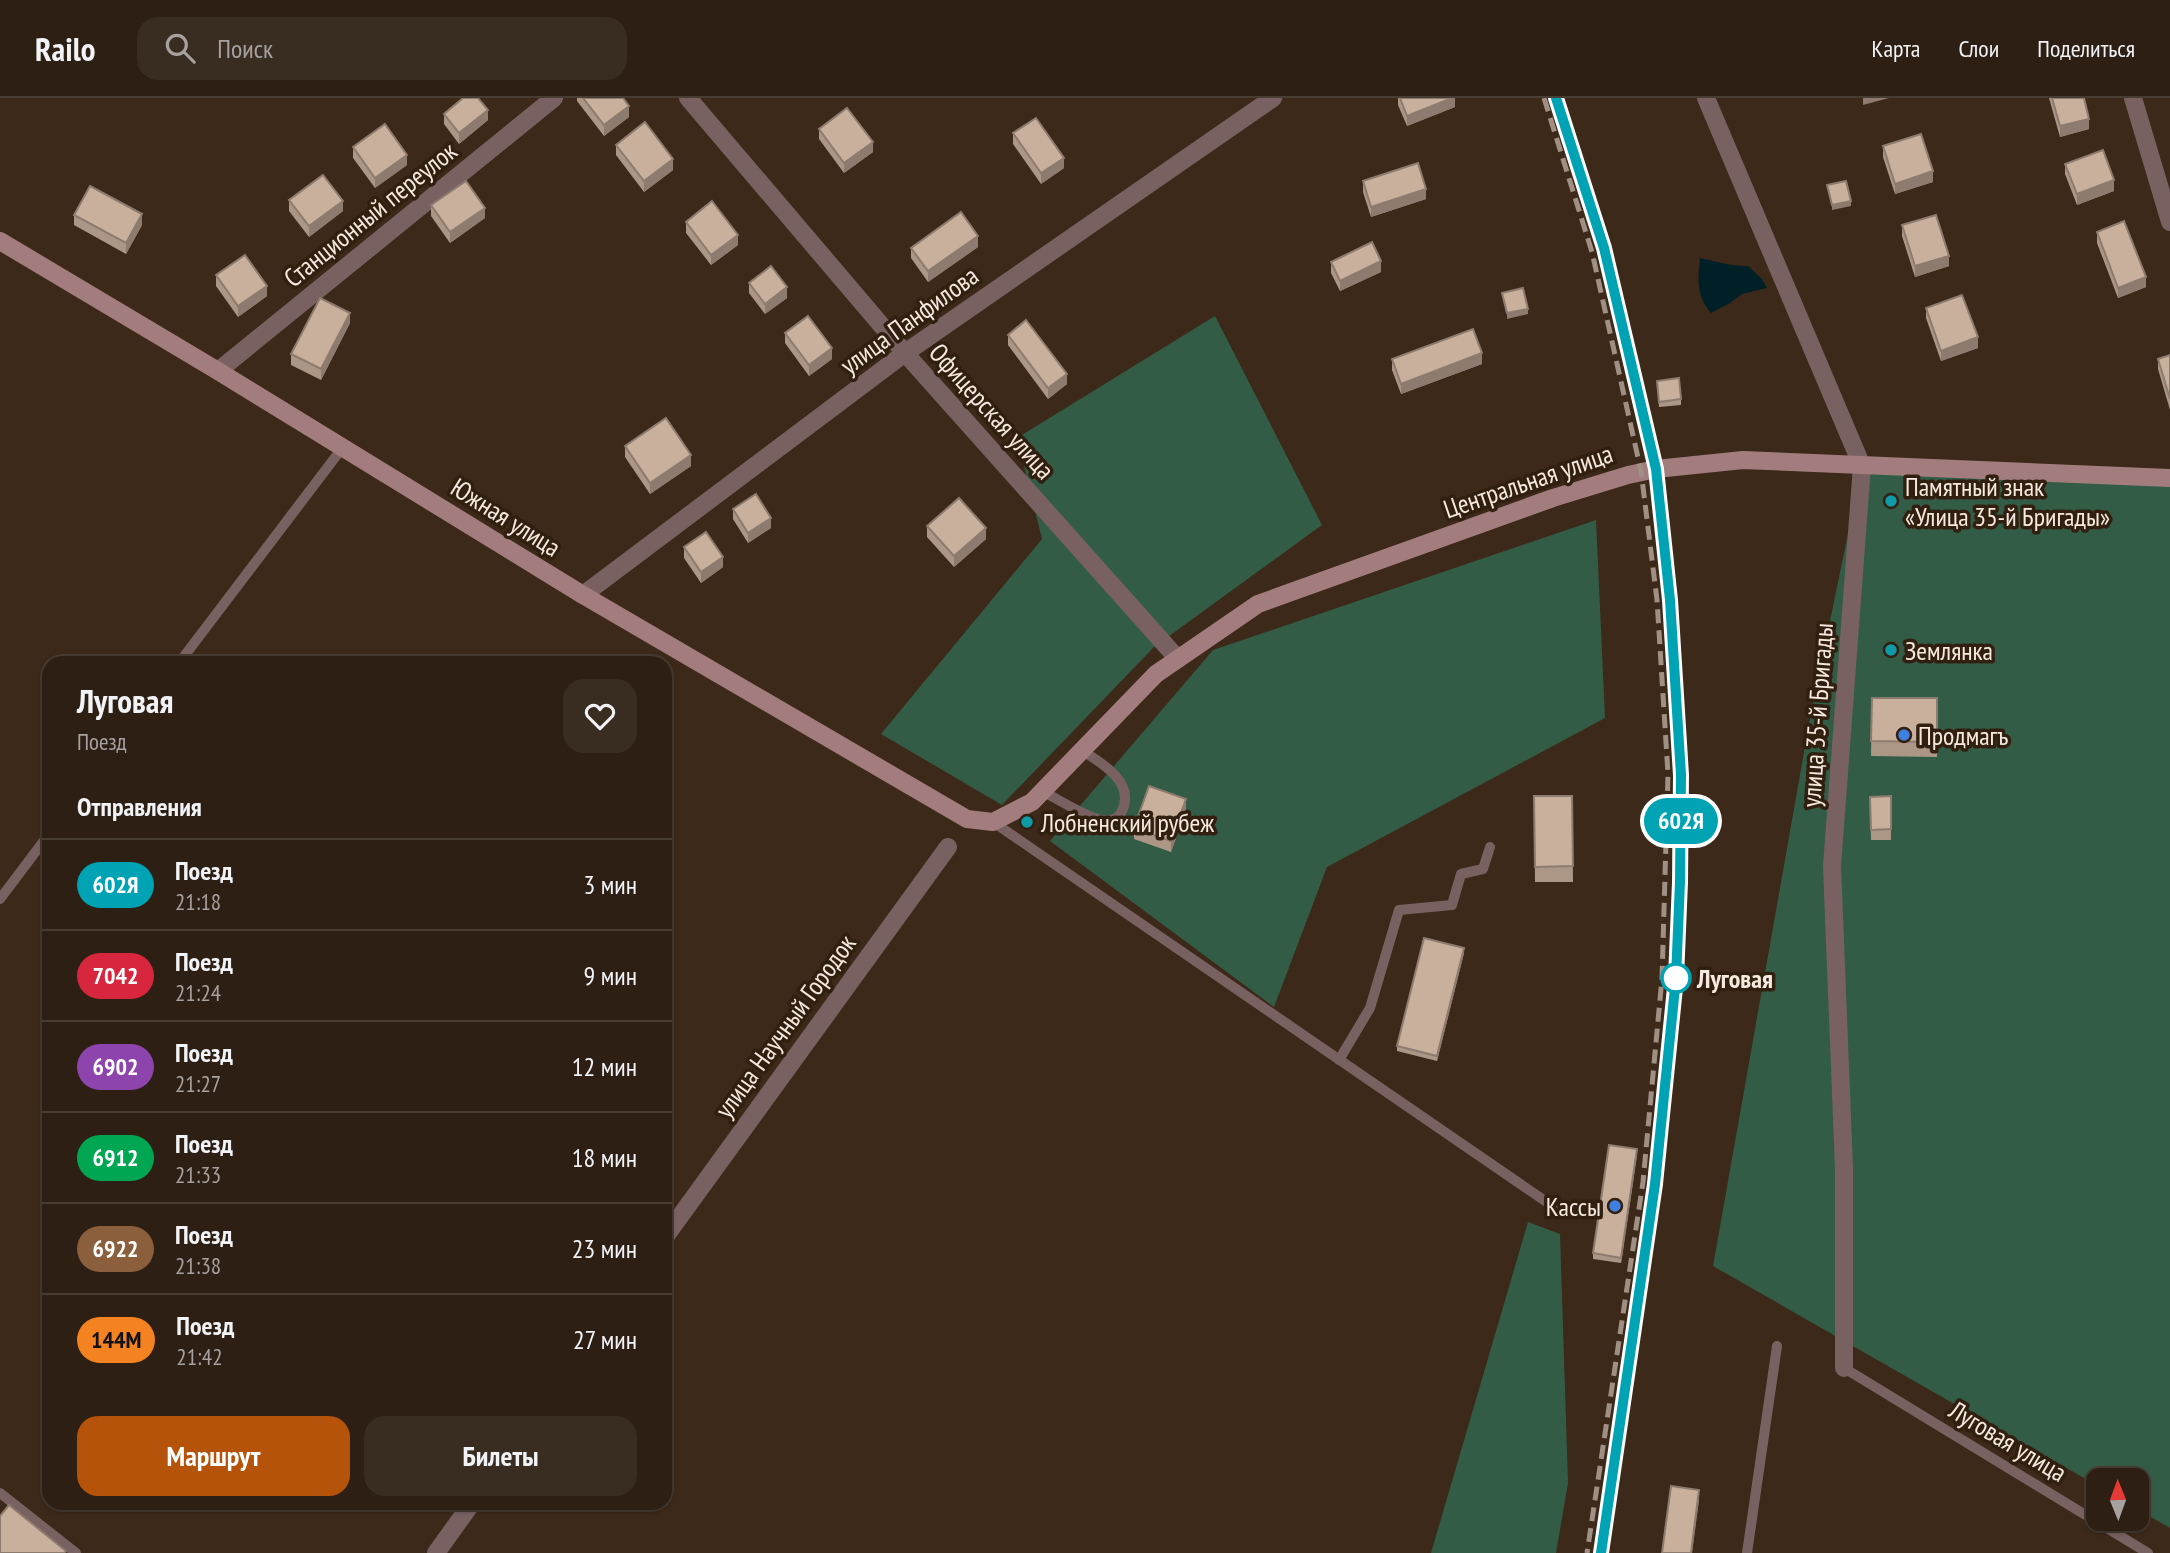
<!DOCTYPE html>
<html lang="ru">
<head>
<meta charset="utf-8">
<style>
	:root { --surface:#2d1f13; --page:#392c21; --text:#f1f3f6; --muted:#a7a2a0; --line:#483d33; --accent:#b45309 }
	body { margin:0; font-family:"PT Sans Narrow",sans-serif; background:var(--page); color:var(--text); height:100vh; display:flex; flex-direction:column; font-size:26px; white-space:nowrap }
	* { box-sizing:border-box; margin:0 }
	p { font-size:23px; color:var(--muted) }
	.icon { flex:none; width:38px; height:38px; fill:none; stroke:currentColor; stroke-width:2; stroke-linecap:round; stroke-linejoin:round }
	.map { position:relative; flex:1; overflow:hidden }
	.drawer { position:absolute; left:42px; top:558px; width:630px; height:854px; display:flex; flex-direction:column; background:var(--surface); border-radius:21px; box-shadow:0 2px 5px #0004,0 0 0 2px var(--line) }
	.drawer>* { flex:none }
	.badge { padding:0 14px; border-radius:23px; font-size:24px; line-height:46px }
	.needle { width:46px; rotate:359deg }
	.controls { position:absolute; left:2086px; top:1370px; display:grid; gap:14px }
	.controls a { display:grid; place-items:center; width:63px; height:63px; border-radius:14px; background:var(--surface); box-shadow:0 2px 5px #0004,0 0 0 2px var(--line); font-size:35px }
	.map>.badge { position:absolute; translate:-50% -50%; box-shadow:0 0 0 4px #fff }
	h2 { padding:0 35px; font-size:26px; line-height:63px }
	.round { display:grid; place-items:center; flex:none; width:74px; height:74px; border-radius:21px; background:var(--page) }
	.overview { display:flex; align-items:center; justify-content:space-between; height:119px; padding:0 35px }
	h1 { font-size:33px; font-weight:800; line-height:52px }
	.cta { display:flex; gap:14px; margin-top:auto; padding:14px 35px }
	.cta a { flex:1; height:80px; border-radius:21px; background:var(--accent); color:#fff; font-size:28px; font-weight:800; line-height:80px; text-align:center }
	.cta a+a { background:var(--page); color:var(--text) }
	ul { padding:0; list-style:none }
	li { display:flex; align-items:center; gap:21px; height:91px; padding:0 35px; border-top:2px solid var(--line) }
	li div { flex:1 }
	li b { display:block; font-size:26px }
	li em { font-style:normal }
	li .badge { min-width:77px; font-weight:700; text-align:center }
	header { display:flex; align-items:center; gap:42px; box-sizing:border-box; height:98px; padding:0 35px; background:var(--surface); border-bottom:2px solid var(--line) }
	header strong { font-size:33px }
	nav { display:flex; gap:38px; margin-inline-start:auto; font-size:24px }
	.search { width:490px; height:63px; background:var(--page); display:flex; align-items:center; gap:18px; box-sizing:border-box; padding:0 24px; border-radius:21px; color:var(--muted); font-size:26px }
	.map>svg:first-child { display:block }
	.green { fill:#335c47 }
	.water { fill:#002027 }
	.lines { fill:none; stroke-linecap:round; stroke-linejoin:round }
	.lane { stroke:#796162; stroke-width:10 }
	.street { stroke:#796162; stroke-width:18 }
	.secondary { stroke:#a37d7e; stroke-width:18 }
	.rail { stroke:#a09084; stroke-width:5; stroke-dasharray:14 7; stroke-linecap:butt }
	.wall { fill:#ac9787 }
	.shaded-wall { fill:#8c7b6e }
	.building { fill:#c8b09d; stroke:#8c7b6e; stroke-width:2 }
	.line-casing { stroke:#fff; stroke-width:16 }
	.line { stroke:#00a3b4; stroke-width:10 }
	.culture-dot { fill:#0f9aa8; stroke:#311f10; stroke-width:2.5 }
	.shop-dot { fill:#3f7fe0; stroke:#311f10; stroke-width:2.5 }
	.stop-dot { fill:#fff; stroke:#00a3b4; stroke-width:3.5 }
	.labels { text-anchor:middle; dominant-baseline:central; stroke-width:7; stroke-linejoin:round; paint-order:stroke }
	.street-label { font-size:26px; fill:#f6e9df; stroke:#311f10 }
	.poi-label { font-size:26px; fill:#f6e9df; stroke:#311f10; text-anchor:start }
	.stop-label { font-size:26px; font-weight:bold; fill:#f6e9df; stroke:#311f10; text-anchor:start }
</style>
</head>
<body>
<header>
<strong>Railo</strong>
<div class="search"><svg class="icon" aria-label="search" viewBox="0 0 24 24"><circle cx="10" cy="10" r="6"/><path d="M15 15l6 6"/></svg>Поиск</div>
<nav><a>Карта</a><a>Слои</a><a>Поделиться</a></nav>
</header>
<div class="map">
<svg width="2170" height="1455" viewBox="0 0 2170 1455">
	<rect width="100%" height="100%" fill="#3c2919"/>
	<g class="green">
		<polygon points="1215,218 1322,427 1154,549 1002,707 881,636 1042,441 1017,340"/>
		<polygon points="1862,368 2170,380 2170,1430 2137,1411 2137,1382 2098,1382 2098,1388 1713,1168 1811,615"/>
		<polygon points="1596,422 1605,620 1327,769 1274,909 1050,743 1213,552"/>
		<polygon points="1528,1124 1560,1136 1568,1385 1556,1455 1431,1455"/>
	</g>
	<path class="water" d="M1700,160C1716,163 1731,169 1748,168L1762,181L1767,190L1742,196L1730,205L1711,215C1696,197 1698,182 1700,160Z"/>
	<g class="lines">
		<g class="lane">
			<polyline points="179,565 343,349"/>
			<path d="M1042,693C1058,701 1085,719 1102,722C1110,723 1117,722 1121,715C1137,685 1102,665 1081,652"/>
			<polyline points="993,724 1564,1116"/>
			<polyline points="0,801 49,736"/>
			<polyline points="1339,962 1370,910 1399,812 1452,807 1461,776 1483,771 1490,749"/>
			<polyline points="1844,1270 2148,1455"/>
			<polyline points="0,1395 76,1455"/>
			<polyline points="1747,1455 1777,1248"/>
		</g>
		<g class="street">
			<polyline points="688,0 905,255 1178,561"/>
			<polyline points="1706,0 1862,368 1832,768 1844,1070 1844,1270"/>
			<polyline points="2133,0 2170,124"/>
			<polyline points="218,273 554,0"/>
			<polyline points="583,497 905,255 1273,0"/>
			<polyline points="665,1139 948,749"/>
			<polyline points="436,1455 472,1405"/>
		</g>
		<polyline class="secondary" points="0,143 218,273 583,497 967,721 993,724 1032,704 1156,576 1258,506 1553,400 1628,377 1656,371 1743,362 2170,380"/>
		<g class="rail">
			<polyline points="1544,0 1592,154 1641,373 1657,502 1668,676 1662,880 1643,1084 1587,1455"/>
			<polyline points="1556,0 1604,150 1656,371 1670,502 1681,677 1680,784 1676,880 1655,1085 1601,1455"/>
		</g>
	</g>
	<g class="wall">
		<polygon points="577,0 623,0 629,19 604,38 577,3"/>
		<polygon points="1398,0 1455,0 1455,9 1407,28 1398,7"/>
		<polygon points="2049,0 2084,0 2089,31 2060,39"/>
		<polygon points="444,16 488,22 459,46 444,26"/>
		<polygon points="819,31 873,54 844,75 819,41"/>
		<polygon points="1013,35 1064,70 1041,86 1013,46"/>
		<polygon points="616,47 673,72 644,94 616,57"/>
		<polygon points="1883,48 1933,84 1895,96 1883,59"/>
		<polygon points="353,49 407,67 375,90 353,60"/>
		<polygon points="2065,66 2114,93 2077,107 2065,76"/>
		<polygon points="1363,83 1426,101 1371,119 1363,94"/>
		<polygon points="289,102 343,113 309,139 289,113"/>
		<polygon points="431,107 485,120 450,145 431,118"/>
		<polygon points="74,117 142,127 126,156 74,127"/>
		<polygon points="686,124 738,147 711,167 686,135"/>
		<polygon points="1902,127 1949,168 1915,179 1902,138"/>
		<polygon points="2097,134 2146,189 2118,200 2097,145"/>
		<polygon points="978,149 928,184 911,160 911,150"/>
		<polygon points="1331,164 1381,174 1340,193 1331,175"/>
		<polygon points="216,177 267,198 238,219 216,188"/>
		<polygon points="749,185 787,200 765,216 749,195"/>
		<polygon points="1926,210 1978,250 1941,263 1926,220"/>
		<polygon points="350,225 321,282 291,267 291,256"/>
		<polygon points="785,235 832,261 809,278 785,245"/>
		<polygon points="1008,237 1067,286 1048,301 1008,247"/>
		<polygon points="2170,257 2170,312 2158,271 2158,261"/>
		<polygon points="1392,261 1482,266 1401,296 1392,272"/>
		<polygon points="1657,283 1681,301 1681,307 1659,309"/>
		<polygon points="625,348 691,368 650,396 625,359"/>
		<polygon points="733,411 771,430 748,445 733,421"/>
		<polygon points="927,428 986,441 954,469 927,439"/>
		<polygon points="684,449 723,469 701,485 684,460"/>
		<polygon points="1872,600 1937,600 1937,659 1871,658"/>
		<polygon points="1534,698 1572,698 1573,784 1535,784"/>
		<polygon points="1891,698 1891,742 1871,742 1870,699"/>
		<polygon points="1186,712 1171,754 1134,741 1134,730"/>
		<polygon points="1464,855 1437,963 1397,953 1397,948"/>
		<polygon points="1637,1056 1621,1165 1593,1161 1593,1155"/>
	</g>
	<g class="shaded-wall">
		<polygon points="1452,0 1455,0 1455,9 1407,28 1407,18"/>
		<polygon points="1863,0 1889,0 1863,7"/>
		<polygon points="629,8 629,19 604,38 604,27"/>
		<polygon points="488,12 488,22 459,46 459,35"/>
		<polygon points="2089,21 2089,31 2060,39 2060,28"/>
		<polygon points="873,44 873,54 844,75 844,65"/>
		<polygon points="407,57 407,67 375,90 375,80"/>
		<polygon points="1064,60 1064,70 1041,86 1041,75"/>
		<polygon points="673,61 673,72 644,94 644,83"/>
		<polygon points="1933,73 1933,84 1895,96 1895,86"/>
		<polygon points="2114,82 2114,93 2077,107 2077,96"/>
		<polygon points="1426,91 1426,101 1371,119 1371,109"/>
		<polygon points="343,103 343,113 309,139 309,128"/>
		<polygon points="1851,103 1851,108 1832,112 1832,107"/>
		<polygon points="485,110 485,120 450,145 450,134"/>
		<polygon points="142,116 142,127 126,156 126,145"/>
		<polygon points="738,137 738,147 711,167 711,157"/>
		<polygon points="978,138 978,149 928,184 928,173"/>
		<polygon points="1949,158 1949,168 1915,179 1915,168"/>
		<polygon points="1381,163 1381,174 1340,193 1340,183"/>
		<polygon points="2146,179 2146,189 2118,200 2118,190"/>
		<polygon points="267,188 267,198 238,219 238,208"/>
		<polygon points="787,189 787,200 765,216 765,206"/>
		<polygon points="1528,211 1528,216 1507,221 1507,215"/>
		<polygon points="350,215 350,225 321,282 321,271"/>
		<polygon points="1978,239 1978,250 1941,263 1941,253"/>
		<polygon points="832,250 832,261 809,278 809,267"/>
		<polygon points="1482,255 1482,266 1401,296 1401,286"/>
		<polygon points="1067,276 1067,286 1048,301 1048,290"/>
		<polygon points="691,357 691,368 650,396 650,385"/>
		<polygon points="771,420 771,430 748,445 748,435"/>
		<polygon points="986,430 986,441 954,469 954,458"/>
		<polygon points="723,459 723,469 701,485 701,474"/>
		<polygon points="1186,701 1186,712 1171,754 1171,743"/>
		<polygon points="1464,850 1464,855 1437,963 1437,958"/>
		<polygon points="1637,1051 1637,1056 1621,1165 1621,1160"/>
		<polygon points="1699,1392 1699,1403 1692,1455 1691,1455"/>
	</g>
	<g class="building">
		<polygon points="463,0 478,0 488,12 459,35 444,16"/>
		<polygon points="583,0 623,0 629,8 604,27"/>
		<polygon points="1400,0 1452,0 1407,18"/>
		<polygon points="2052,0 2084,0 2089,21 2060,28"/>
		<polygon points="847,10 873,44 844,65 819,31"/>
		<polygon points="1036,20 1064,60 1041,75 1013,35"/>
		<polygon points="645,24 673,61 644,83 616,47"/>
		<polygon points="385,26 407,57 375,80 353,49"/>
		<polygon points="1921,36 1933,73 1895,86 1883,48"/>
		<polygon points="2103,52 2114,82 2077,96 2065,66"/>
		<polygon points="1418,65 1426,91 1371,109 1363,83"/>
		<polygon points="323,77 343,103 309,128 289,102"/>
		<polygon points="466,83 485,110 450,134 431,107"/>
		<polygon points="1846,83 1851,103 1832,107 1827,87"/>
		<polygon points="90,88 142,116 126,145 74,117"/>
		<polygon points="712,103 738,137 711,157 686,124"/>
		<polygon points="961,114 978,138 928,173 911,150"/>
		<polygon points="1936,117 1949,158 1915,168 1902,127"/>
		<polygon points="2124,123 2146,179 2118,190 2097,134"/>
		<polygon points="1372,144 1381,163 1340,183 1331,164"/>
		<polygon points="245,157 267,188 238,208 216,177"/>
		<polygon points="771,168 787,189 765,206 749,185"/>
		<polygon points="1523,190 1528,211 1507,215 1502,195"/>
		<polygon points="1962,197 1978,239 1941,253 1926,210"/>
		<polygon points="320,200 350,215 321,271 291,256"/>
		<polygon points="808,218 832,250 809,267 785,235"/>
		<polygon points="1026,222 1067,276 1048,290 1008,237"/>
		<polygon points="1473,231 1482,255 1401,286 1392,261"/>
		<polygon points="2170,257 2170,301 2158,261"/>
		<polygon points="1679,280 1681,301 1659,304 1657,283"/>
		<polygon points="666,320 691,357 650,385 625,348"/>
		<polygon points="756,396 771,420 748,435 733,411"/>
		<polygon points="959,400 986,430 954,458 927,428"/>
		<polygon points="706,434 723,459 701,474 684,449"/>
		<polygon points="1872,600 1937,600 1937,644 1871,643"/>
		<polygon points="1149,688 1186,701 1171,743 1134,730"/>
		<polygon points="1534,698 1572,698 1573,768 1535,769"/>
		<polygon points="1891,698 1891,731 1871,732 1870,699"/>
		<polygon points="1424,840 1464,850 1437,958 1397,948"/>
		<polygon points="1609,1047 1637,1051 1621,1160 1593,1155"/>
		<polygon points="1671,1388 1699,1392 1691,1455 1662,1455"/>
		<polygon points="9,1407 66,1453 64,1455 0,1455 0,1418"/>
	</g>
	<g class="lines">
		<defs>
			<polyline id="line" points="1556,0 1604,150 1656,371 1670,502 1681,677 1680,784 1676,880 1655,1086 1601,1455"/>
		</defs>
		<use href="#line" class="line-casing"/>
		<use href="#line" class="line"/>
	</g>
	<g class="culture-dot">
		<circle cx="1891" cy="403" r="7"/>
		<circle cx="1891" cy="552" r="7"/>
		<circle cx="1027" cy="724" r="7"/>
	</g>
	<g class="shop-dot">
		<circle cx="1904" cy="637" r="7"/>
		<circle cx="1615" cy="1108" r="7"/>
	</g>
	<circle class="stop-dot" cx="1676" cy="880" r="14"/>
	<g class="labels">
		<g class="street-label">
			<text transform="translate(370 116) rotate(-39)">Станционный переулок</text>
			<text transform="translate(909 222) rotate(-36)">улица Панфилова</text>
			<text transform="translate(992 313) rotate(48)">Офицерская улица</text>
			<text transform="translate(1528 383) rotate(-19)">Центральная улица</text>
			<text transform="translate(506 419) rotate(32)">Южная улица</text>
			<text transform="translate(1817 617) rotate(-86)">улица 35-й Бригады</text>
			<text transform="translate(785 928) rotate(-54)">улица Научный Городок</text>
			<text transform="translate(2008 1343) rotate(31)">Луговая улица</text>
		</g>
		<g class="poi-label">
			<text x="1905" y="388">Памятный знак<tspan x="1905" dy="30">«Улица 35-й Бригады»</tspan></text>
			<text x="1905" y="552">Землянка</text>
			<text x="1918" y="637">Продмагъ</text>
			<text x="1041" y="724">Лобненский рубеж</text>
			<text x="1601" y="1108" text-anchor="end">Кассы</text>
		</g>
		<g class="stop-label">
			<text x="1697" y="880">Луговая</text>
		</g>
	</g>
</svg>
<div class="controls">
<a><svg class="needle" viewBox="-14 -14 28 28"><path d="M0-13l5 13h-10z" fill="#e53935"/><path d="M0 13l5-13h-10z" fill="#a7a2a0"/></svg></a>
</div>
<b class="badge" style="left:1681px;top:723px;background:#00a3b4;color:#fff">602Я</b>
<section class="drawer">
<div class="overview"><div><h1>Луговая</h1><p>Поезд</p></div><a class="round"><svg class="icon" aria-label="heart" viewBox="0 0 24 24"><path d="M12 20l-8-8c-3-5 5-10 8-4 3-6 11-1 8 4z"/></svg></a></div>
<h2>Отправления</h2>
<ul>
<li><span class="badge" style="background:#00a3b4;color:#fff">602Я</span><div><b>Поезд</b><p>21:18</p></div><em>3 мин</em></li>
<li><span class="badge" style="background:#d7263d;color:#fff">7042</span><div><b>Поезд</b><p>21:24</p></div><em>9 мин</em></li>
<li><span class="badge" style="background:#8e44ad;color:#fff">6902</span><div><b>Поезд</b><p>21:27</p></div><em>12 мин</em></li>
<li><span class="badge" style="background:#00a651;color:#fff">6912</span><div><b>Поезд</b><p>21:33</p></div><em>18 мин</em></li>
<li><span class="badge" style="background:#8b5e3c;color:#fff">6922</span><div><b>Поезд</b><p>21:38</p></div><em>23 мин</em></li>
<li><span class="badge" style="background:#f58220;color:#111">144М</span><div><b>Поезд</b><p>21:42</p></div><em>27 мин</em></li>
</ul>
<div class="cta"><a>Маршрут</a><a>Билеты</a></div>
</section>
</div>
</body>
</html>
